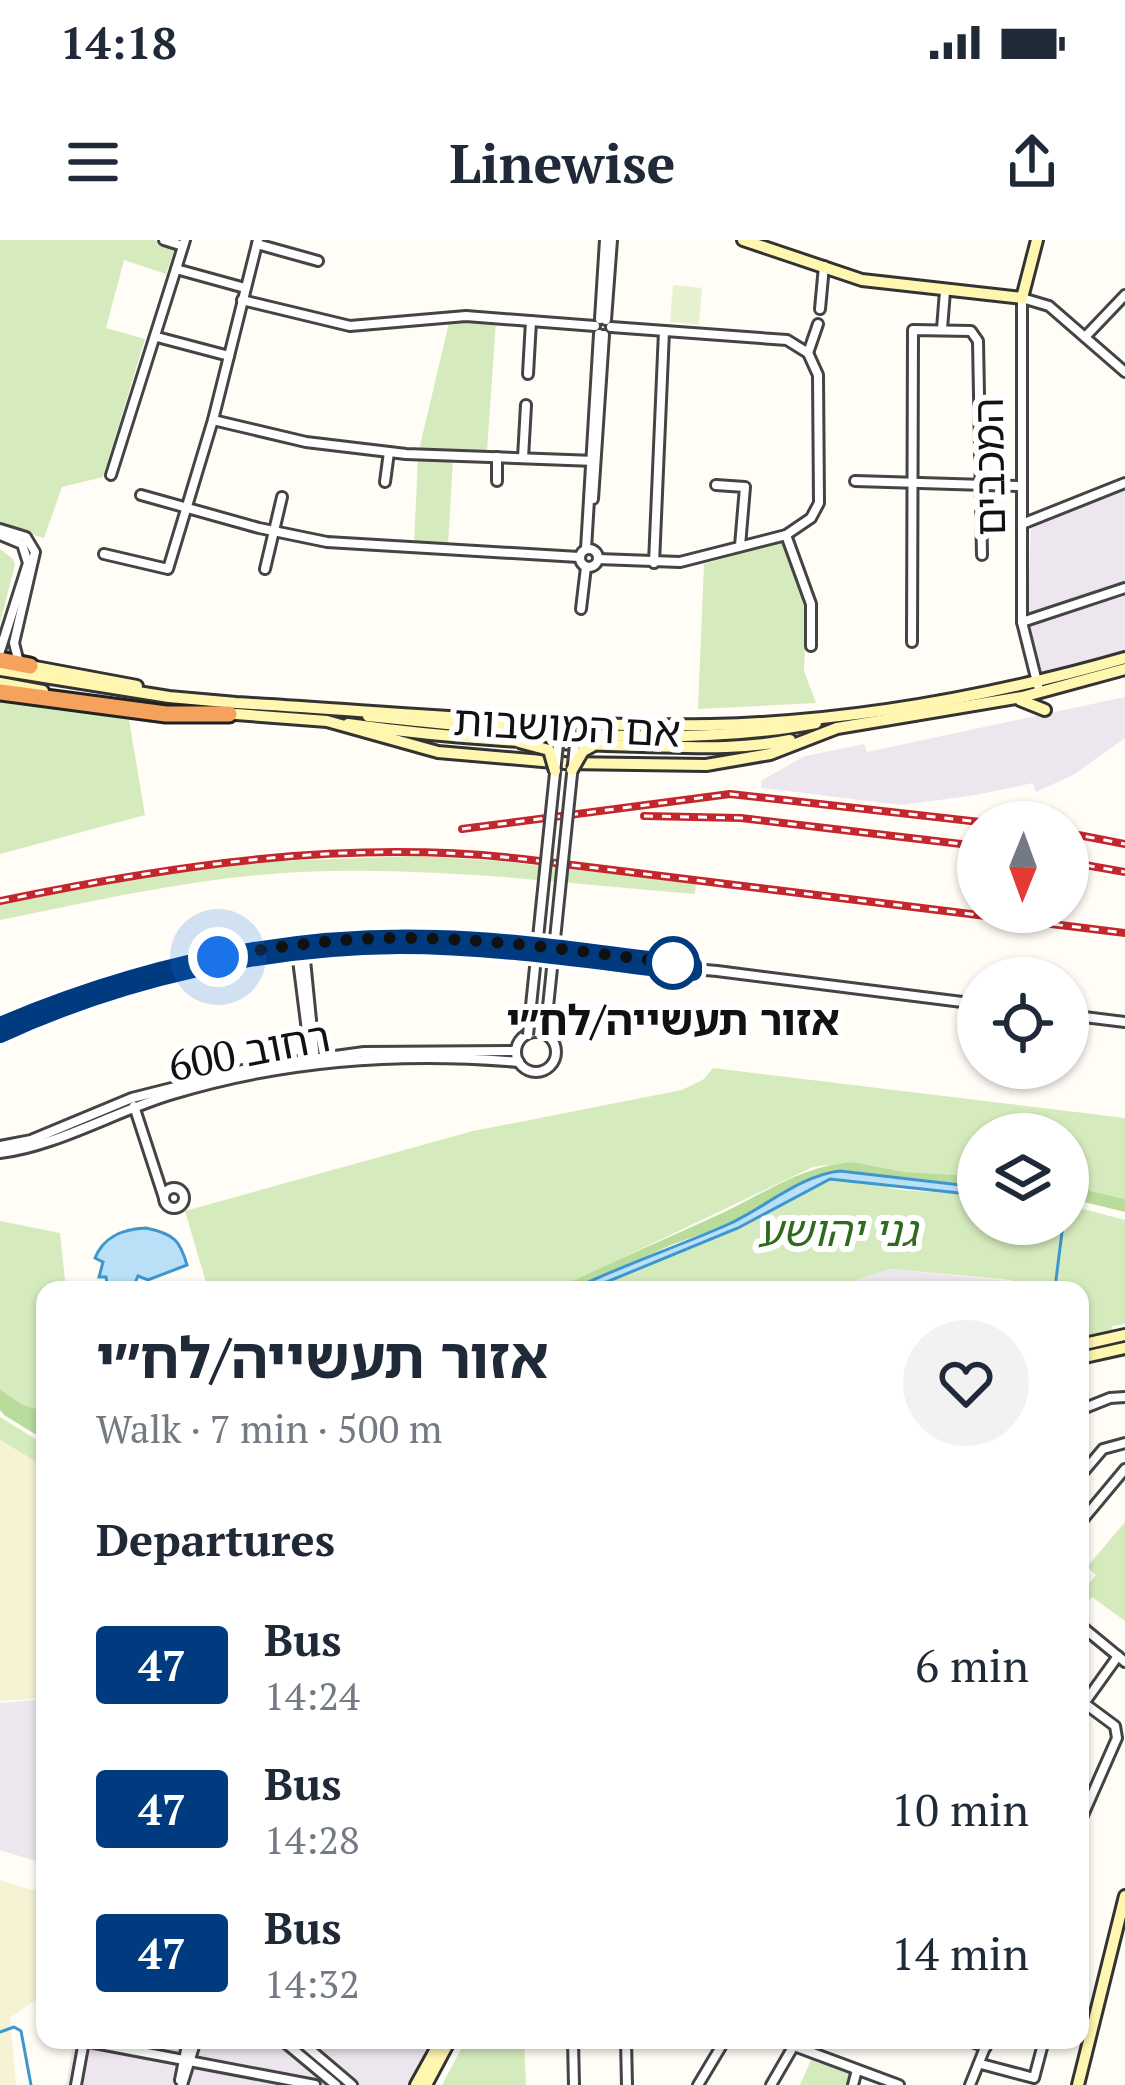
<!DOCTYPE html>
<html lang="en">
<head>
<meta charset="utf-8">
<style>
	:root { --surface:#fff; --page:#f2f2f3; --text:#1f2937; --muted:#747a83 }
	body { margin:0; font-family:"PT Serif","Noto Sans Hebrew",serif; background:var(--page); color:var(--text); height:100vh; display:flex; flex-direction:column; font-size:45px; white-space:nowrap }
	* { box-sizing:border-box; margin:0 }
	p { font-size:39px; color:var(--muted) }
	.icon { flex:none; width:66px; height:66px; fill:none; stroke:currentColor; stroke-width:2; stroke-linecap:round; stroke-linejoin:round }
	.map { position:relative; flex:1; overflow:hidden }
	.sheet { position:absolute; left:36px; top:1041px; width:1053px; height:768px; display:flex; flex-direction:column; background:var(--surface); border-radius:24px; box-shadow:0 3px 9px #0004 }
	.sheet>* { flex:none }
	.badge { padding:0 24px; border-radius:9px; font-size:42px; line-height:78px }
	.needle { width:78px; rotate:181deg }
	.fabs { position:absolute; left:957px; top:561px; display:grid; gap:24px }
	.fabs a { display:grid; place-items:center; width:132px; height:132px; border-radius:50%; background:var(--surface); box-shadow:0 3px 9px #0004; font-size:60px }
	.you { position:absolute; width:60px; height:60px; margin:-30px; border:9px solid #fff; border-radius:50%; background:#1a73e8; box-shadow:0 0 0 18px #1a73e833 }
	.map>.badge { position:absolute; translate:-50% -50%; box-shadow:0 0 0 6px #fff }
	h2 { padding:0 60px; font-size:45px; line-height:108px }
	.round { display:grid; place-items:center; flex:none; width:126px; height:126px; border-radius:63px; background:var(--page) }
	.overview { display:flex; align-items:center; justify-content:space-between; height:204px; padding:0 60px }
	h1 { font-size:57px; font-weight:700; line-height:90px }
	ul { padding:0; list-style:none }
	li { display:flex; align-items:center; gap:36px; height:144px; padding:0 60px }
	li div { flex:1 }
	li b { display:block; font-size:45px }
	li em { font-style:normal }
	li .badge { min-width:132px; font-weight:700; text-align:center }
	.status { display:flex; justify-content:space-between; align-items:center; height:84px; padding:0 60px; background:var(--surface); direction:ltr }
	.status svg { height:33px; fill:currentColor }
	header { display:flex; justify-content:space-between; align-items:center; height:156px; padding:0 60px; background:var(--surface); font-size:54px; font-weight:700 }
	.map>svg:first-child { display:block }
	.industrial { fill:#eee6ef }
	.farmland { fill:#f6f3d4 }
	.green { fill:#d5ebbd }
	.forest { fill:#b9dc9c }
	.pitch { fill:#e6f2cf }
	.water { fill:#b9e0f7; stroke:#3f96cf; stroke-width:3 }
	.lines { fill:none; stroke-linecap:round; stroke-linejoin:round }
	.stream { stroke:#3f96cf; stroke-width:3 }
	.street-casing { stroke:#444; stroke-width:14 }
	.secondary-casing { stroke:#333; stroke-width:16 }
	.highway-casing { stroke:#222; stroke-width:21 }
	.street { stroke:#fff; stroke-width:8 }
	.secondary { stroke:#fff6b0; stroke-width:10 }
	.highway { stroke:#f5a25d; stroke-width:15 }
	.rail-casing { stroke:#c4262e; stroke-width:8 }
	.rail { stroke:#fff; stroke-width:3; stroke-dasharray:9; stroke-linecap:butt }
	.street-bridge-casing { stroke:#444; stroke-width:14; stroke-linecap:butt }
	.secondary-bridge-casing { stroke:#333; stroke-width:16; stroke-linecap:butt }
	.street-bridge { stroke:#fff; stroke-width:8 }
	.secondary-bridge { stroke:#fff6b0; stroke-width:10 }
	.line-casing { stroke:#fff; stroke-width:27 }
	.line { stroke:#003b80; stroke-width:18 }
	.walk { stroke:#111; stroke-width:12; stroke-dasharray:0 21.6 }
	.stop-dot { fill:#fff; stroke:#003b80; stroke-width:6 }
	.labels { text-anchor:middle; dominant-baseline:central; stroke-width:12; stroke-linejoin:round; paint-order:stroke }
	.street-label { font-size:42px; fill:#111; stroke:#fff }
	.stop-label { font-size:42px; font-weight:bold; fill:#111; stroke:#fff }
	.park-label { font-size:42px; font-style:italic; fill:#2f6b1f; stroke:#fff }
</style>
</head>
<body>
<div class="status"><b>14:18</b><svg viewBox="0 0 49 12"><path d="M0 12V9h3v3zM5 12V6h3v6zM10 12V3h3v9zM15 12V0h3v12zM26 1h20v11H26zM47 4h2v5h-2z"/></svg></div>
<header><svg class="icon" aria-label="menu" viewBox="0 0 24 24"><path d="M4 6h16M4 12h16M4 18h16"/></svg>Linewise<svg class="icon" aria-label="share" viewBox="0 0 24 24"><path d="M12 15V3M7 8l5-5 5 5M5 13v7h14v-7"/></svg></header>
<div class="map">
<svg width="1125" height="1845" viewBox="0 0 1125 1845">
	<rect width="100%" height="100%" fill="#fffdf5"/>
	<g class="industrial">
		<polygon points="1125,241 1125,414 1040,438 1028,389 1031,275"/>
		<polygon points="1125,457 1125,498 1073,535 1036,552 1033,543 976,555 902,565 761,548 762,540 805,516 864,504 867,512"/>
		<polygon points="889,1029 1011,1041 1010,1050 831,1050"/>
		<polygon points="45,1459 45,1624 0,1610 0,1463"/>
		<polygon points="74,1800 446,1800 426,1832 410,1845 66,1845"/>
	</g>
	<g class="farmland">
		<polygon points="0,1200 45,1227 45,1458 0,1461"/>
		<polygon points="0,1640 45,1654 45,1753 10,1778 16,1845 0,1845"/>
	</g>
	<g class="green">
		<polygon points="0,0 154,0 175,8 166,34 124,20 106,88 145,99 103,237 62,247 44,298 0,285"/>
		<polygon points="475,80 496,81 487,211 419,210 449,83"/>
		<polygon points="418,218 453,220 448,306 414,304"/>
		<polygon points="786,300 807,357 804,431 816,463 698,469 704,324"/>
		<polygon points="0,309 13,319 15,325 0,383"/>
		<polygon points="0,460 129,480 145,575 0,614"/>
		<path d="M419,616L499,621L696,643L695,654C563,643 432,626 300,632C199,637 99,660 0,680V665L137,637L245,622Z"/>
		<polygon points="713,828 1125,878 1125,959 1068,946 1068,894 978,894 978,936 905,932 853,922 813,927 555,1050 194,1050 207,1046 185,971 473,891 682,850 704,839"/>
		<polygon points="838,938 902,950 978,955 978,984 1068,984 1068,965 1125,980 1125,1084 1112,1086 1113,1092 1080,1097 1080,1050 1011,1050 1011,1040 890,1029 827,1050 587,1050 738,988 822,942"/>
		<polygon points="0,981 60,993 66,1050 45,1050 45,1172 21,1164 0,1149"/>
		<polygon points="0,1177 45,1205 45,1227 0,1200"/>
		<polygon points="1125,1282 1125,1381 1092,1357 1080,1372 1080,1354 1096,1335 1087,1327"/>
		<polygon points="466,1800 524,1800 526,1845 442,1845"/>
		<polygon points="811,1820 851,1834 848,1845 800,1845"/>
	</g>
	<g class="forest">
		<path d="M853,922L905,932L978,936V947L858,933L823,934L727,985L671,1005L571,1050H555C605,1025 656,1003 707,980C757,959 797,926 853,922Z"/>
		<polygon points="1068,946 1125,959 1125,972 1068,958"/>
		<polygon points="0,1149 21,1164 45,1172 45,1200 4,1175 0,1170"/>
	</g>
	<polygon class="pitch" points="673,45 702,48 699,85 670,82"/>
	<g class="water">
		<path d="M840,931L978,947V955L830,939L738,988L587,1050H571C623,1025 677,1007 729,984C764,968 801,935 840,931Z"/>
		<path d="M146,988C175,994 180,1001 187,1025L148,1040L138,1036L135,1043L108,1050L106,1037H99L103,1022L95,1018C104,996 123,989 146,988Z"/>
	</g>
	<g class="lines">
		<g class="stream">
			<polyline points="1056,1040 1063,984"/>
			<polyline points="0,1792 14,1787 21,1791 31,1845"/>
		</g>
		<defs>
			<g id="street">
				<polyline points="164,0 183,6"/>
				<polyline points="185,0 176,29 245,48"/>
				<polyline points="257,4 318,21"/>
				<polyline points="242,60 350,86 466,76 595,86"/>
				<polyline points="820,69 824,26"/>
				<polyline points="600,79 605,0"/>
				<polyline points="606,80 612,0"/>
				<polyline points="942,89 945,51"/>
				<polyline points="157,97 229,116"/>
				<polyline points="1085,97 1125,55"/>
				<polyline points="808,113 818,84"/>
				<polyline points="528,134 531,81"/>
				<polyline points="213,180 306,202 406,214 595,221"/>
				<polyline points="523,218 526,165"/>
				<polyline points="111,235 176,29"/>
				<polyline points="497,241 497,217"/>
				<polyline points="855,241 1020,246"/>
				<polyline points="385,242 389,212"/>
				<polyline points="716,245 745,247 740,306"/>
				<polyline points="141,255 259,288 327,302 579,317"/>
				<polyline points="593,259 604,95"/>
				<polyline points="1022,284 1125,243"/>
				<polyline points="0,289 26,297 35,312 14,403 18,419"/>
				<polyline points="0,295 22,304 28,323 0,411"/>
				<polyline points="786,295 811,364 811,406"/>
				<circle cx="589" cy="318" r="9"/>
				<polyline points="586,309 599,94"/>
				<polyline points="104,314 168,329 213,180 258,0"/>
				<polyline points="598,319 680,322 786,295 811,278 819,263 818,135 808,113 787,100 611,87"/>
				<polyline points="654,323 664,91"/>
				<polyline points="265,329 282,257"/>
				<polyline points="581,369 586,327"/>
				<polyline points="1022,382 1125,348"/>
				<polyline points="912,402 913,90 971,91 978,101 982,315"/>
				<polyline points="1038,446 1022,382 1022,58 1049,66 1125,132"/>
				<polyline points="304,710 315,820"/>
				<polyline points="297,712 311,822"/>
				<polyline points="1068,775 1125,782"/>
				<path d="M0,786C202,702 361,687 577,712C609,715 667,715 694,727"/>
				<circle cx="536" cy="812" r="20"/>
				<path d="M0,794C138,733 287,702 437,706C523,708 608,723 693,732L694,729L717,731L978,764"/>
				<polyline points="134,866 164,958"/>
				<polyline points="0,906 31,900 132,858 255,827 364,812 514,811"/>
				<path d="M0,913C55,907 118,870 173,854C285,820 403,812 519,822"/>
				<circle cx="174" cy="958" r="10"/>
				<polyline points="1080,1170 1110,1158 1125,1157"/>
				<polyline points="1080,1236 1103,1209 1125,1203"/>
				<polyline points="1080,1283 1125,1229"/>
				<polyline points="1080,1385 1125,1422"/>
				<polyline points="1080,1469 1118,1416"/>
				<polyline points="1080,1582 1117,1498 1115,1486 1084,1463"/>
				<polyline points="282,1800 336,1845"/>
				<polyline points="299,1800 352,1845"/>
				<polyline points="573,1800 574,1845"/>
				<polyline points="626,1800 627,1845"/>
				<polyline points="778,1800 899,1845"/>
				<polyline points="966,1800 986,1807"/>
				<polyline points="981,1824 1034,1838 1044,1800"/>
				<polyline points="180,1840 188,1800"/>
				<polyline points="76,1845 84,1801 315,1845"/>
				<polyline points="182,1845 196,1800"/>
				<polyline points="698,1845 725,1800"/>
				<polyline points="771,1845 793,1807"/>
				<polyline points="853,1845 857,1830"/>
				<polyline points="970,1845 988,1800"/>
			</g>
			<g id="secondary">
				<polyline points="743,0 862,40 1022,58 1037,0"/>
				<polyline points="30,426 137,446"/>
				<path d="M0,430L169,457L236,463C393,472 553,488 711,485C850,482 992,456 1125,418"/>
				<polyline points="0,443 43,451"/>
				<polyline points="1020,460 1045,470"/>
				<polyline points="222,473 327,481 438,512 565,523 706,525 770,514 837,488 1022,457 1125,429"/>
				<path d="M368,476C509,490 677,510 816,483"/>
				<path d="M348,484C446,498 544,504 642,506C691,507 741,510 790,500"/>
				<polyline points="1080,1105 1125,1095"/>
				<polyline points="1080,1118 1125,1108"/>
				<polyline points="416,1845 441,1800"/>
				<polyline points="426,1845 450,1800"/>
				<polyline points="1078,1845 1125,1656"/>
			</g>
			<g id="highway">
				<polyline points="0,420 30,426"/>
				<polyline points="0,452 166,474 229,474"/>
			</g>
		</defs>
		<use href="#street" class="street-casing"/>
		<use href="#secondary" class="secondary-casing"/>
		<use href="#highway" class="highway-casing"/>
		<use href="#street" class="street"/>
		<use href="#secondary" class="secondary"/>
		<use href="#highway" class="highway"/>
		<defs>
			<g id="rail">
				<polyline points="644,576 741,578 978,606"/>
				<polyline points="462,589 730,554 980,582"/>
				<polyline points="1068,593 1125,604"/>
				<polyline points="1068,622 1125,632"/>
				<path d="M0,661C173,625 346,599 523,619L1125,693"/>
			</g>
		</defs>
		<use href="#rail" class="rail-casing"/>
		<use href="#rail" class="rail"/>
		<defs>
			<g id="street-bridge">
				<polyline points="528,795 558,504 569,491"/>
				<polyline points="545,796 575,505 569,491"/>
			</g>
			<g id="secondary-bridge">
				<polyline points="519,502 549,510 555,531"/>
				<polyline points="572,530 583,511 594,505"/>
			</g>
		</defs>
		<use href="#street-bridge" class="street-bridge-casing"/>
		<use href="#secondary-bridge" class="secondary-bridge-casing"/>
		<use href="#street-bridge" class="street-bridge"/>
		<use href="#secondary-bridge" class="secondary-bridge"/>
	</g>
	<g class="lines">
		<defs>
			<path id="line" d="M0,786C139,727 286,694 437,699C523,701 608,716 693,725V732C596,721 498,705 400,705C264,706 124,737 0,794"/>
		</defs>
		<use href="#line" class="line-casing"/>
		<use href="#line" class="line"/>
		<path class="walk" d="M218,717C279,706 341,698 403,698C493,698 584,712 673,723"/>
	</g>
	<circle class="stop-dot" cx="673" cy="723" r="24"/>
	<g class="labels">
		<g class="street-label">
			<text transform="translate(988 227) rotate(-91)">המכבים</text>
			<text transform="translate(567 485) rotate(3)">אם המושבות</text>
			<text transform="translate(249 810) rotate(-11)">רחוב 600</text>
		</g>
		<g class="stop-label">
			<text x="673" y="779">אזור תעשייה/לח״י</text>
		</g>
		<g class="park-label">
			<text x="837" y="990">גני יהושע</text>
		</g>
	</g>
</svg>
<div class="fabs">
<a><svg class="needle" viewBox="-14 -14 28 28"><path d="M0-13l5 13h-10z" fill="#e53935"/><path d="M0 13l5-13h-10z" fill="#747a83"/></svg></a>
<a><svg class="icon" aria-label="locate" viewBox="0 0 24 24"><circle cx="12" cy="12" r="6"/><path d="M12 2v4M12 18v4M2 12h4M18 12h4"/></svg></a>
<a><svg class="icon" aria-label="layers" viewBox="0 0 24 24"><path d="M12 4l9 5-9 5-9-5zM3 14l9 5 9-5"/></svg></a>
</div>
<div class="you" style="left:218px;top:717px"></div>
<section class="sheet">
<div class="overview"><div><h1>אזור תעשייה/לח״י</h1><p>Walk · 7 min · 500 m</p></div><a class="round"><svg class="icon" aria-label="heart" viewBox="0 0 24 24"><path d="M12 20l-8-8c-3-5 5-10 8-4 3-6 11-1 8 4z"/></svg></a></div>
<h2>Departures</h2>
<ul>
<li><span class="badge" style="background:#003b80;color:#fff">47</span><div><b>Bus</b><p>14:24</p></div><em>6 min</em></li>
<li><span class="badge" style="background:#003b80;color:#fff">47</span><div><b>Bus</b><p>14:28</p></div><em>10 min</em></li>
<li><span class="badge" style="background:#003b80;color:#fff">47</span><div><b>Bus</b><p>14:32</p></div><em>14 min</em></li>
</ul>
</section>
</div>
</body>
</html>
